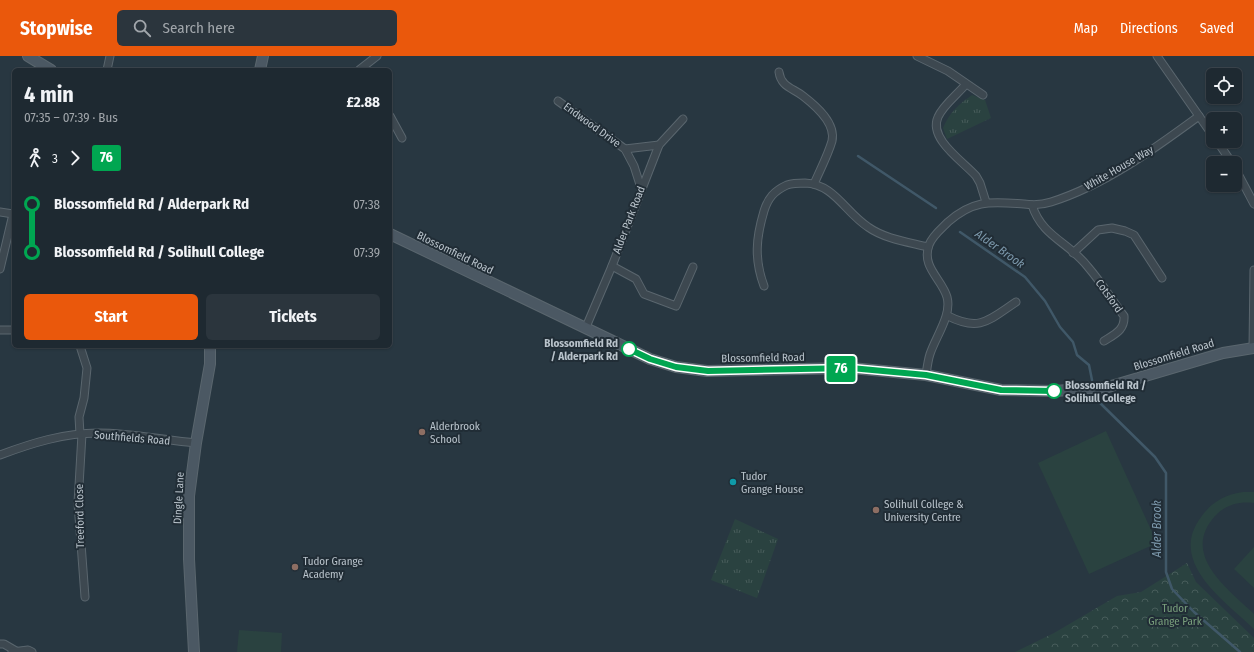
<!DOCTYPE html>
<html lang="en">
<head>
<meta charset="utf-8">
<style>
	:root { --surface:#1e2931; --page:#2b353d; --text:#f1f3f6; --muted:#a1a6ab; --line:#3c454d; --accent:#ea580c }
	body { margin:0; font-family:"Fira Sans Condensed",sans-serif; background:var(--page); color:var(--text); height:100vh; display:flex; flex-direction:column; font-size:15px; white-space:nowrap }
	* { box-sizing:border-box; margin:0 }
	p { font-size:13px; color:var(--muted) }
	.icon { flex:none; width:22px; height:22px; fill:none; stroke:currentColor; stroke-width:2; stroke-linecap:round; stroke-linejoin:round }
	.map { position:relative; flex:1; overflow:hidden }
	.panel { position:absolute; left:12px; top:12px; width:380px; height:280px; display:flex; flex-direction:column; background:var(--surface); border-radius:6px; box-shadow:0 1px 3px #0004,0 0 0 1px var(--line) }
	.panel>* { flex:none }
	.badge { padding:0 8px; border-radius:3px; font-size:14px; line-height:26px }
	.fabs { position:absolute; left:1206px; top:12px; display:grid; gap:8px }
	.fabs a { display:grid; place-items:center; width:36px; height:36px; border-radius:6px; background:var(--surface); box-shadow:0 1px 3px #0004,0 0 0 1px var(--line); font-size:20px }
	.map>.badge { position:absolute; translate:-50% -50%; box-shadow:0 0 0 2px #fff }
	.legs { display:flex; align-items:center; gap:6px; height:44px; padding:0 12px; font-size:13px }
	.legs p { margin-inline-start:auto }
	.overview { display:flex; align-items:center; justify-content:space-between; height:68px; padding:0 12px }
	h1 { font-size:22px; font-weight:700; line-height:30px }
	.button { display:flex; gap:8px; margin-top:auto; padding:8px 12px }
	.button a { flex:1; height:46px; border-radius:6px; background:var(--accent); color:#fff; font-size:16px; font-weight:700; line-height:46px; text-align:center }
	.button a+a { background:var(--page); color:var(--text) }
	ul { padding:0 12px; list-style:none }
	li { display:flex; align-items:center; gap:14px; height:48px; font-size:15px }
	li i { display:grid; place-items:center; width:6px; height:100%; margin:0 5px; background:currentColor }
	li i::after { content:''; width:10px; height:10px; margin:-5px; border:3px solid; border-radius:50%; background:var(--surface) }
	li p { margin-inline-start:auto }
	li:first-child i { background:linear-gradient(#0000 50%,currentColor 0) }
	li:last-child i { background:linear-gradient(currentColor 50%,#0000 0) }
	header { display:flex; align-items:center; gap:24px; box-sizing:border-box; height:56px; padding:0 20px; background:var(--accent); color:#fff }
	header strong { font-size:19px }
	nav { display:flex; gap:22px; margin-inline-start:auto; font-size:14px }
	.search { width:280px; height:36px; background:var(--page); display:flex; align-items:center; gap:10px; box-sizing:border-box; padding:0 14px; border-radius:6px; color:var(--muted); font-size:15px }
	.map>svg:first-child { display:block }
	.grass { fill:url(#grass-tufts) }
	.forest { fill:url(#forest-crowns) }
	.garden { fill:#2a4240 }
	.lines { fill:none; stroke-linecap:round; stroke-linejoin:round }
	.stream { stroke:#405868; stroke-width:2.5 }
	.street-casing { stroke:#5a666e; stroke-width:9 }
	.secondary-casing { stroke:#5a666e; stroke-width:12 }
	.street { stroke:#3d4850; stroke-width:7 }
	.secondary { stroke:#4b5863; stroke-width:10 }
	.line-1-casing { stroke:#fff; stroke-width:9 }
	.line-1 { stroke:#00a651; stroke-width:6 }
	.stop-1-dot { fill:#fff; stroke:#00a651; stroke-width:2 }
	.education-dot { fill:#8d6e63; stroke:#212d36; stroke-width:1.5 }
	.culture-dot { fill:#0f9aa8; stroke:#212d36; stroke-width:1.5 }
	.labels { text-anchor:middle; dominant-baseline:central; stroke-width:4; stroke-linejoin:round; paint-order:stroke }
	.street-label { font-size:11px; fill:#b9c3cb; stroke:#212d36 }
	.stop-label { font-size:11px; font-weight:bold; fill:#b9c3cb; stroke:#212d36; text-anchor:end }
	.poi-label { font-size:11px; fill:#b9c3cb; stroke:#212d36; text-anchor:start }
	.park-label { font-size:11px; fill:#799f7c; stroke:#212d36 }
	.water-label { font-size:12px; font-style:italic; fill:#7c98ab; stroke:#212d36 }
</style>
</head>
<body>
<header>
<strong>Stopwise</strong>
<div class="search"><svg class="icon" aria-label="search" viewBox="0 0 24 24"><circle cx="10" cy="10" r="6"/><path d="M15 15l6 6"/></svg>Search here</div>
<nav><a>Map</a><a>Directions</a><a>Saved</a></nav>
</header>
<div class="map">
<svg width="1254" height="596" viewBox="0 0 1254 596">
	<defs>
		<pattern id="grass-tufts" width="24" height="20" patternUnits="userSpaceOnUse"><rect width="24" height="20" fill="#2a4240"/><path d="M3 7l-1-3M5 7V3M7 7l1-3M15 17l-1-3M17 17v-4M19 17l1-3" fill="none" stroke="#475c5a"/></pattern>
		<pattern id="forest-crowns" width="20" height="18" patternUnits="userSpaceOnUse"><rect width="20" height="18" fill="#2a4240"/><path d="M2 6a3 3 0 1 1 6 0M12 15a3 3 0 1 1 6 0" fill="none" stroke="#475c5a"/></pattern>
	</defs>
	<rect width="100%" height="100%" fill="#283741"/>
	<g class="grass">
		<path d="M972,39L985,44L991,62L947,83L943,72C949,57 959,48 972,39Z"/>
		<polygon points="735,463 778,483 757,542 711,524"/>
	</g>
	<polygon class="forest" points="1187,507 1196,526 1254,582 1254,596 1015,596 1054,577 1117,540 1141,536"/>
	<g class="garden">
		<polygon points="1106,375 1157,487 1089,518 1038,407"/>
		<path d="M1243,436H1254V447C1239,445 1225,449 1215,460C1180,499 1228,533 1254,558V573C1227,547 1169,508 1199,464C1210,447 1223,439 1243,436Z"/>
		<polygon points="1254,491 1254,532 1234,513"/>
		<polygon points="239,574 282,577 281,596 237,596"/>
	</g>
	<g class="lines">
		<g class="stream">
			<polyline points="858,100 936,152"/>
			<polyline points="960,176 1025,221 1045,245 1060,271 1073,286 1077,299 1089,309 1092,324"/>
			<polyline points="1099,346 1155,401 1166,417 1166,516 1172,533 1194,556 1240,596"/>
		</g>
		<defs>
			<g id="street">
				<polyline points="917,0 948,15 983,39"/>
				<polyline points="1157,0 1213,80"/>
				<polyline points="107,14 110,0"/>
				<polyline points="359,14 377,0"/>
				<path d="M779,16C781,31 793,32 803,40C816,50 836,67 832,85C828,99 820,114 814,128"/>
				<path d="M966,28C958,38 943,49 938,61C928,83 964,106 976,120L980,127L986,146"/>
				<polyline points="558,45 625,93 634,110 641,132"/>
				<polyline points="390,60 402,82"/>
				<polyline points="1217,85 1232,107"/>
				<polyline points="625,93 659,89"/>
				<polyline points="1235,112 1254,148"/>
				<path d="M1032,149C1042,181 1069,186 1088,211C1101,226 1112,244 1124,260C1125,274 1115,278 1104,285"/>
				<polyline points="0,156 13,158 0,213"/>
				<polyline points="1073,197 1098,174 1112,172 1125,175 1134,179 1162,222"/>
				<polyline points="612,210 636,223 644,238 676,250 693,211"/>
				<path d="M764,230C754,203 756,182 764,155C768,142 774,135 787,129C793,127 798,127 805,127C834,128 845,156 868,171C885,183 908,186 928,191"/>
				<path d="M948,260C980,276 989,264 1016,246"/>
				<polyline points="586,271 612,210 659,89 683,63"/>
				<polyline points="0,274 14,274"/>
				<polyline points="1253,292 1254,214"/>
				<path d="M926,319C927,312 928,304 930,298C936,280 952,259 947,241C942,223 921,211 929,189C932,180 941,173 948,166C974,143 991,146 1024,148C1032,149 1042,149 1051,146C1105,129 1154,93 1199,60"/>
				<polyline points="80,378 79,361 84,342 87,312 80,290"/>
				<polyline points="82,378 78,447 85,541"/>
				<path d="M0,399C32,387 64,377 98,377C130,377 164,384 196,387"/>
				<polyline points="0,588 4,588 16,595"/>
				<polyline points="12,596 28,594 32,596"/>
			</g>
			<g id="secondary">
				<polyline points="28,0 51,14"/>
				<polyline points="260,14 263,0"/>
				<polyline points="390,178 650,303 676,311 707,315 851,312 926,319 1001,334 1055,335 1108,331 1223,297 1254,292"/>
				<polyline points="194,596 189,503 189,440 196,387 210,308 210,290"/>
			</g>
		</defs>
		<use href="#street" class="street-casing"/>
		<use href="#secondary" class="secondary-casing"/>
		<use href="#street" class="street"/>
		<use href="#secondary" class="secondary"/>
	</g>
	<g class="lines">
		<defs>
			<polyline id="line-1" points="629,293 650,303 676,311 708,315 851,312 926,319 1001,334 1054,335"/>
		</defs>
		<use href="#line-1" class="line-1-casing"/>
		<use href="#line-1" class="line-1"/>
	</g>
	<g class="stop-1-dot">
		<circle cx="629" cy="293" r="7"/>
		<circle cx="1054" cy="335" r="7"/>
	</g>
	<g class="education-dot">
		<circle cx="422" cy="376" r="4"/>
		<circle cx="876" cy="454" r="4"/>
		<circle cx="295" cy="511" r="4"/>
	</g>
	<circle class="culture-dot" cx="733" cy="426" r="4"/>
	<g class="labels">
		<g class="street-label">
			<text transform="translate(592 69) rotate(36)">Endwood Drive</text>
			<text transform="translate(1119 112) rotate(-30)">White House Way</text>
			<text transform="translate(629 164) rotate(-69)">Alder Park Road</text>
			<text transform="translate(455 197) rotate(26)">Blossomfield Road</text>
			<text transform="translate(1109 240) rotate(54)">Cotsford</text>
			<text transform="translate(1174 299) rotate(-17)">Blossomfield Road</text>
			<text transform="translate(763 302) rotate(-1)">Blossomfield Road</text>
			<text transform="translate(132 382) rotate(5)">Southfields Road</text>
			<text transform="translate(179 442) rotate(-87)">Dingle Lane</text>
			<text transform="translate(80 460) rotate(-91)">Treeford Close</text>
		</g>
		<g class="stop-label">
			<text x="618" y="287">Blossomfield Rd<tspan x="618" dy="13">/ Alderpark Rd</tspan></text>
			<text x="1065" y="329" text-anchor="start">Blossomfield Rd /<tspan x="1065" dy="13">Solihull College</tspan></text>
		</g>
		<g class="poi-label">
			<text x="430" y="370">Alderbrook<tspan x="430" dy="13">School</tspan></text>
			<text x="741" y="420">Tudor<tspan x="741" dy="13">Grange House</tspan></text>
			<text x="884" y="448">Solihull College &amp;<tspan x="884" dy="13">University Centre</tspan></text>
			<text x="303" y="505">Tudor Grange<tspan x="303" dy="13">Academy</tspan></text>
		</g>
		<g class="park-label">
			<text x="1175" y="552">Tudor<tspan x="1175" dy="13">Grange Park</tspan></text>
		</g>
		<g class="water-label">
			<text transform="translate(1000 193) rotate(35)">Alder Brook</text>
			<text transform="translate(1157 473) rotate(-90)">Alder Brook</text>
		</g>
	</g>
</svg>
<div class="fabs">
<a><svg class="icon" aria-label="locate" viewBox="0 0 24 24"><circle cx="12" cy="12" r="6"/><path d="M12 2v4M12 18v4M2 12h4M18 12h4"/></svg></a>
<a>+</a>
<a>−</a>
</div>
<b class="badge" style="left:841px;top:313px;background:#00a651;color:#fff">76</b>
<section class="panel">
<div class="overview"><div><h1>4 min</h1><p>07:35 – 07:39 · Bus</p></div><b>£2.88</b></div>
<div class="legs"><svg class="icon" aria-label="walk" viewBox="0 0 24 24"><circle cx="13" cy="4" r="2"/><path d="M13 8l-2 6 4 7M11 14l-3 7M7 12l3-4h3l4 4"/></svg>3<svg class="icon" aria-label="forward" viewBox="0 0 24 24"><path d="M9 5l7 7-7 7"/></svg><b class="badge" style="background:#00a651;color:#fff">76</b></div>
<ul>
<li><i style="color:#00a651"></i><b>Blossomfield Rd / Alderpark Rd</b><p>07:38</p></li>
<li><i style="color:#00a651"></i><b>Blossomfield Rd / Solihull College</b><p>07:39</p></li>
</ul>
<div class="button"><a>Start</a><a>Tickets</a></div>
</section>
</div>
</body>
</html>
